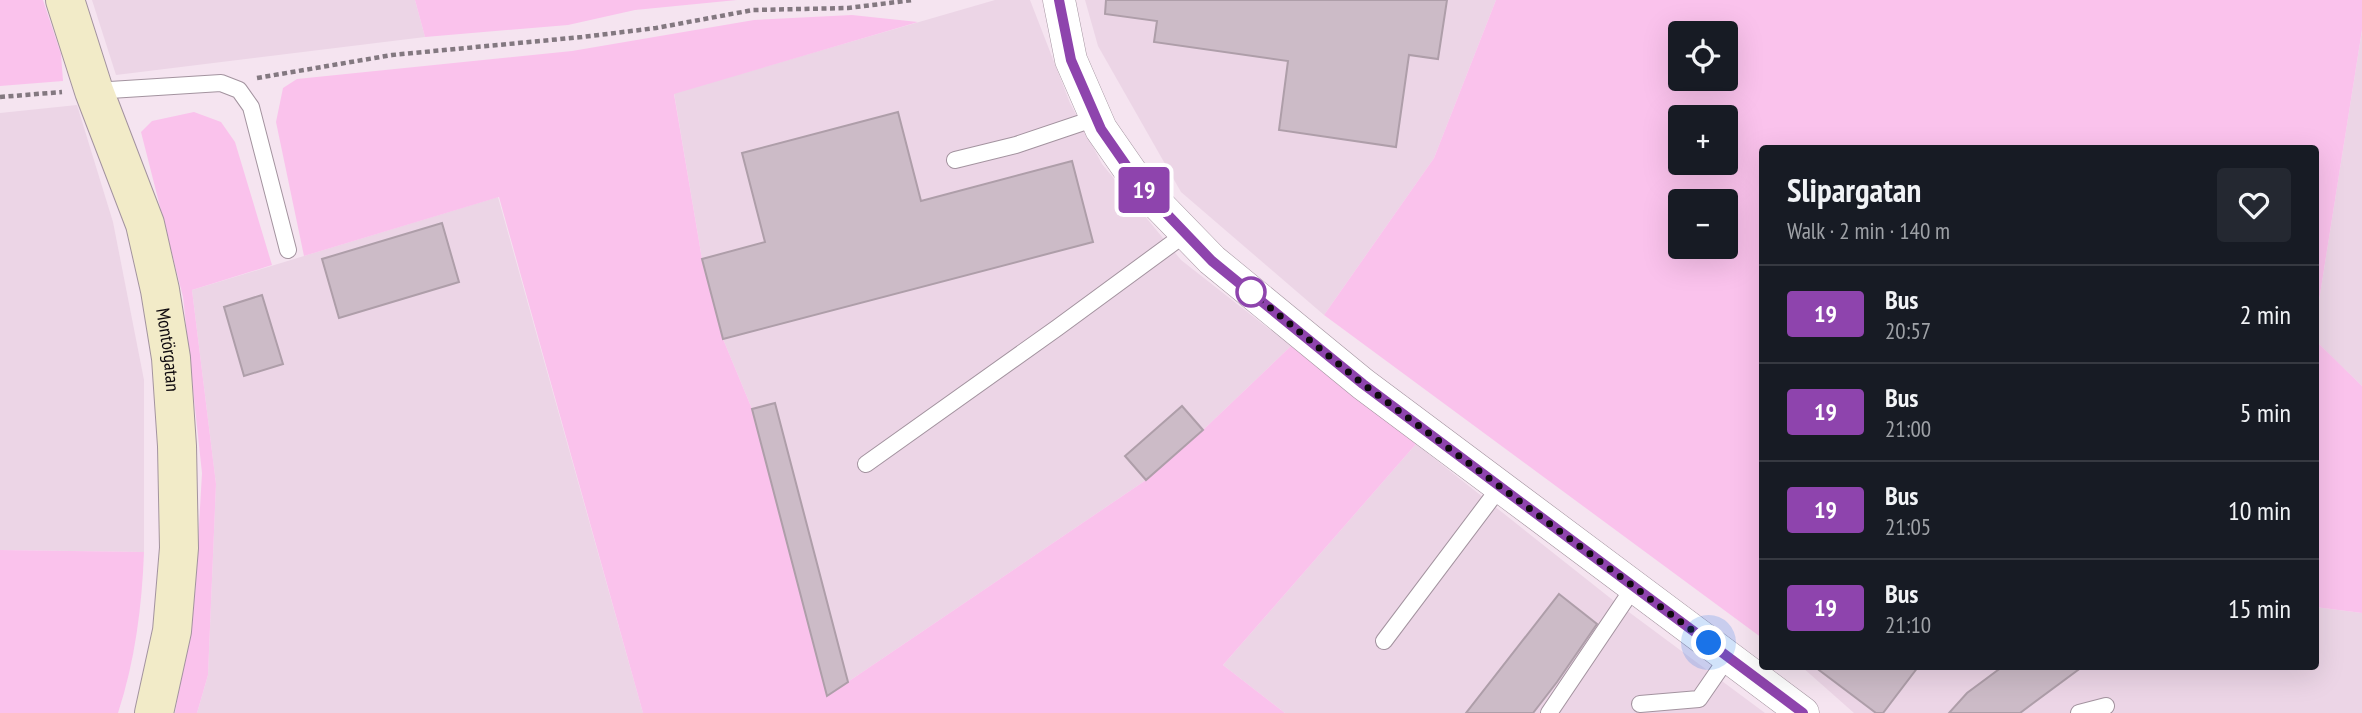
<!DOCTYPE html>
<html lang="en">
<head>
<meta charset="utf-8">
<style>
	:root { --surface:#171b24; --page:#242831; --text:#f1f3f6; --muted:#9ea1a6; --line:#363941 }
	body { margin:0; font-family:"PT Sans Narrow",sans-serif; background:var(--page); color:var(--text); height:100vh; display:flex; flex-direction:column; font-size:26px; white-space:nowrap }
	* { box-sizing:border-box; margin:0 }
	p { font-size:23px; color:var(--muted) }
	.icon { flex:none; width:38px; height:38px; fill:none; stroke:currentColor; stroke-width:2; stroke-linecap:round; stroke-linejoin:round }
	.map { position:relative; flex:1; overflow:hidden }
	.sheet { position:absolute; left:1759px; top:145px; width:560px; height:525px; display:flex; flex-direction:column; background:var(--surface); border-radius:7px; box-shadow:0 7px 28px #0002 }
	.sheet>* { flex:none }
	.badge { padding:0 14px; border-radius:5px; font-size:24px; line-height:46px }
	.buttons { position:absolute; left:1668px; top:21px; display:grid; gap:14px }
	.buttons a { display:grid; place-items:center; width:70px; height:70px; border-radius:7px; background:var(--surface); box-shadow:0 7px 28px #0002; font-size:35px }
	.you { position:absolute; width:35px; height:35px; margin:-18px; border:5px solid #fff; border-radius:50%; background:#1a73e8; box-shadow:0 0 0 10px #1a73e833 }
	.map>.badge { position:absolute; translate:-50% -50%; box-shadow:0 0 0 4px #fff }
	.round { display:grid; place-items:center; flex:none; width:74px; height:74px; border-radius:7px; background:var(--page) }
	.overview { display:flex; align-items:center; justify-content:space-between; height:119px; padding:0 28px }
	h1 { font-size:33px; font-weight:600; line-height:52px }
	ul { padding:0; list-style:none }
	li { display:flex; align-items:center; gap:21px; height:98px; padding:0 28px; border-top:2px solid var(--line) }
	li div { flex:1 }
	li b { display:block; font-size:26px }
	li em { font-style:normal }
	li .badge { min-width:77px; font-weight:700; text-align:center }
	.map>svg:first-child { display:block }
	.built { fill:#ecd5e6 }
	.green { fill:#fac2ec; fill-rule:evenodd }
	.building { fill:#ccbbc7; stroke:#ae9ea9; stroke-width:2 }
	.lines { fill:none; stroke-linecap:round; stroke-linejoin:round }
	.lane-casing { stroke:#a3939f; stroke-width:18 }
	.street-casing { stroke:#a3939f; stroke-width:33 }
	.secondary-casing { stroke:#a3939f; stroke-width:40 }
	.path { stroke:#837880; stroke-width:4.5; stroke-dasharray:5 3.5; stroke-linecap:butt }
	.lane { stroke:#fff; stroke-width:16 }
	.street { stroke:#fff; stroke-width:32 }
	.secondary { stroke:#f2ebc8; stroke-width:38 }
	.line-casing { stroke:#fff; stroke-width:16 }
	.line { stroke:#8e44ad; stroke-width:10 }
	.walk { stroke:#0f0a0e; stroke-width:7; stroke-dasharray:0 12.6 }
	.stop-dot { fill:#fff; stroke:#8e44ad; stroke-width:3.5 }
	.labels { text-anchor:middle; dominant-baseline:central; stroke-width:5; stroke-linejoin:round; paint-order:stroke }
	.street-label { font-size:19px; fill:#0f0a0e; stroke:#fef3fb }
</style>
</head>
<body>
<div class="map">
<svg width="2362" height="713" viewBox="0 0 2362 713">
	<rect width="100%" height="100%" fill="#f5e4f0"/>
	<g class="built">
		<polygon points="92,0 415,0 425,37 116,75"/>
		<polygon points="995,0 1030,0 1070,103 1102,164 1181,260 1291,346 1203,430 1146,480 827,696 752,409 723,339 702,259 674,93"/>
		<polygon points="1085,0 1496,0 1434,158 1324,315 1181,192 1098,46"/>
		<polygon points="2362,30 2362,386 2315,340 2315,326"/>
		<polygon points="77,105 113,222 144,380 144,552 0,550 0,113"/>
		<polygon points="498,197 643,713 197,713 208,675 216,484 192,290"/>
		<polygon points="1416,444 1614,601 1765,713 1285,713 1223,665"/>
		<polygon points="2315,607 2362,613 2362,713 1854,713 1802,667 2315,667"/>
	</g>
	<g class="green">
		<polygon points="0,0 43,0 61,54 63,81 0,86"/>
		<polygon points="415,0 737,0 635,10 568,25 425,37"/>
		<path d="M1496,0H2362V30L2315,326V149H1762V638L1324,315L1434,158ZM1680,33H1726V79H1680ZM1680,117H1726V163H1680ZM1680,201H1726V247H1680Z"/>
		<polygon points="852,15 918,22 674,94 702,259 723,339 752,409 827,696 1146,480 1203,430 1291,346 1416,444 1223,665 1285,713 643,713 499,197 304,256 276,122 283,88 297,79 572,51 754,20"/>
		<polygon points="194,112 221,122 235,142 272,265 192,290 216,484 208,675 197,713 175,713 195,595 202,473 183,297 141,132 152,121"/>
		<polygon points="2315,340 2362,386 2362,613 2315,607"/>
		<path d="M0,550L144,552C142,606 135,661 118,713H0Z"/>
	</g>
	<g class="building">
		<polygon points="1106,0 1447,0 1438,59 1409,55 1396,147 1279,130 1288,61 1154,42 1157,21 1105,14"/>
		<polygon points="898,112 921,201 1072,161 1093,242 723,339 702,259 765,242 742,153"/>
		<polygon points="442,223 459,282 339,318 322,259"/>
		<polygon points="262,295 283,364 244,376 224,307"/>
		<polygon points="775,403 848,682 827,696 752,409"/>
		<polygon points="1182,406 1203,430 1146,480 1125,456"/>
		<polygon points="1559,594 1597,624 1557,682 1533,713 1466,713"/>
		<polygon points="1815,667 1918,667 1883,713 1876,713"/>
		<polygon points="2002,667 2082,667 2020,713 1949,713 1967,693"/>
	</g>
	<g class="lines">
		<defs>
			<g id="lane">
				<polyline points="94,91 221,83 239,90 251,107 288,250"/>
				<polyline points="955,160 1016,145 1096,118"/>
				<polyline points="866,464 1057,328 1185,234"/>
				<polyline points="1384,641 1500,487"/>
				<polyline points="1640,704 1699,699 1728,657"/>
				<polyline points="1549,713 1634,587"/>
				<polyline points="2079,713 2106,706"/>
			</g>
			<polyline id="street" points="1059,0 1071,60 1101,129 1142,188 1212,260 1363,384 1803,713"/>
			<g id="secondary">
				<path id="s1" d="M65,0L94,91L145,224L160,290L171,358L177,446L179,548L172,631L154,713"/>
			</g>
		</defs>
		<use href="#lane" class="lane-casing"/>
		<use href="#street" class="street-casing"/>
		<use href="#secondary" class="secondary-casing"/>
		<g class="path">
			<polyline points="257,78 392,55 582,37 656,28 753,10 848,8 913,0"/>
			<polyline points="0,97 62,92"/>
		</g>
		<use href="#lane" class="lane"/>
		<use href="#street" class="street"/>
		<use href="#secondary" class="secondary"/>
	</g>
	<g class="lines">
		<defs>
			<polyline id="line" points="1059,0 1071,60 1101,129 1142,188 1212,261 1363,384 1803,713"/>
		</defs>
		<use href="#line" class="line-casing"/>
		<use href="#line" class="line"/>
		<polyline class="walk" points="1251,292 1363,384 1709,643"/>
	</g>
	<circle class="stop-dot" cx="1251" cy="292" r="14"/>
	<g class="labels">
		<g class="street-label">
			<text stroke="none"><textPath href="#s1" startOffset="366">Montörgatan</textPath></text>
		</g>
	</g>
</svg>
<div class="buttons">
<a><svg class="icon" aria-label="locate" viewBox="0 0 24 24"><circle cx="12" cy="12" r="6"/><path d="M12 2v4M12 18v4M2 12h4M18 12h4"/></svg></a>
<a>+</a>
<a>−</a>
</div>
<div class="you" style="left:1709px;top:643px"></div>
<b class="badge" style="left:1144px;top:190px;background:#8e44ad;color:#fff">19</b>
<section class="sheet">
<div class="overview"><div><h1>Slipargatan</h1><p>Walk · 2 min · 140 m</p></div><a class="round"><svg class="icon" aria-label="heart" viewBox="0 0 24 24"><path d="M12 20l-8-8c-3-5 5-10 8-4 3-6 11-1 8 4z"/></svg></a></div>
<ul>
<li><span class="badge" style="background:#8e44ad;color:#fff">19</span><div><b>Bus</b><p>20:57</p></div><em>2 min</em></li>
<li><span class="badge" style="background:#8e44ad;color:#fff">19</span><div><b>Bus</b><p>21:00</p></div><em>5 min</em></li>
<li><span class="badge" style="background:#8e44ad;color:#fff">19</span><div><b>Bus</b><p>21:05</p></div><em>10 min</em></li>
<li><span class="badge" style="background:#8e44ad;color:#fff">19</span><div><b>Bus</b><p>21:10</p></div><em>15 min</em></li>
</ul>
</section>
</div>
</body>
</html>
